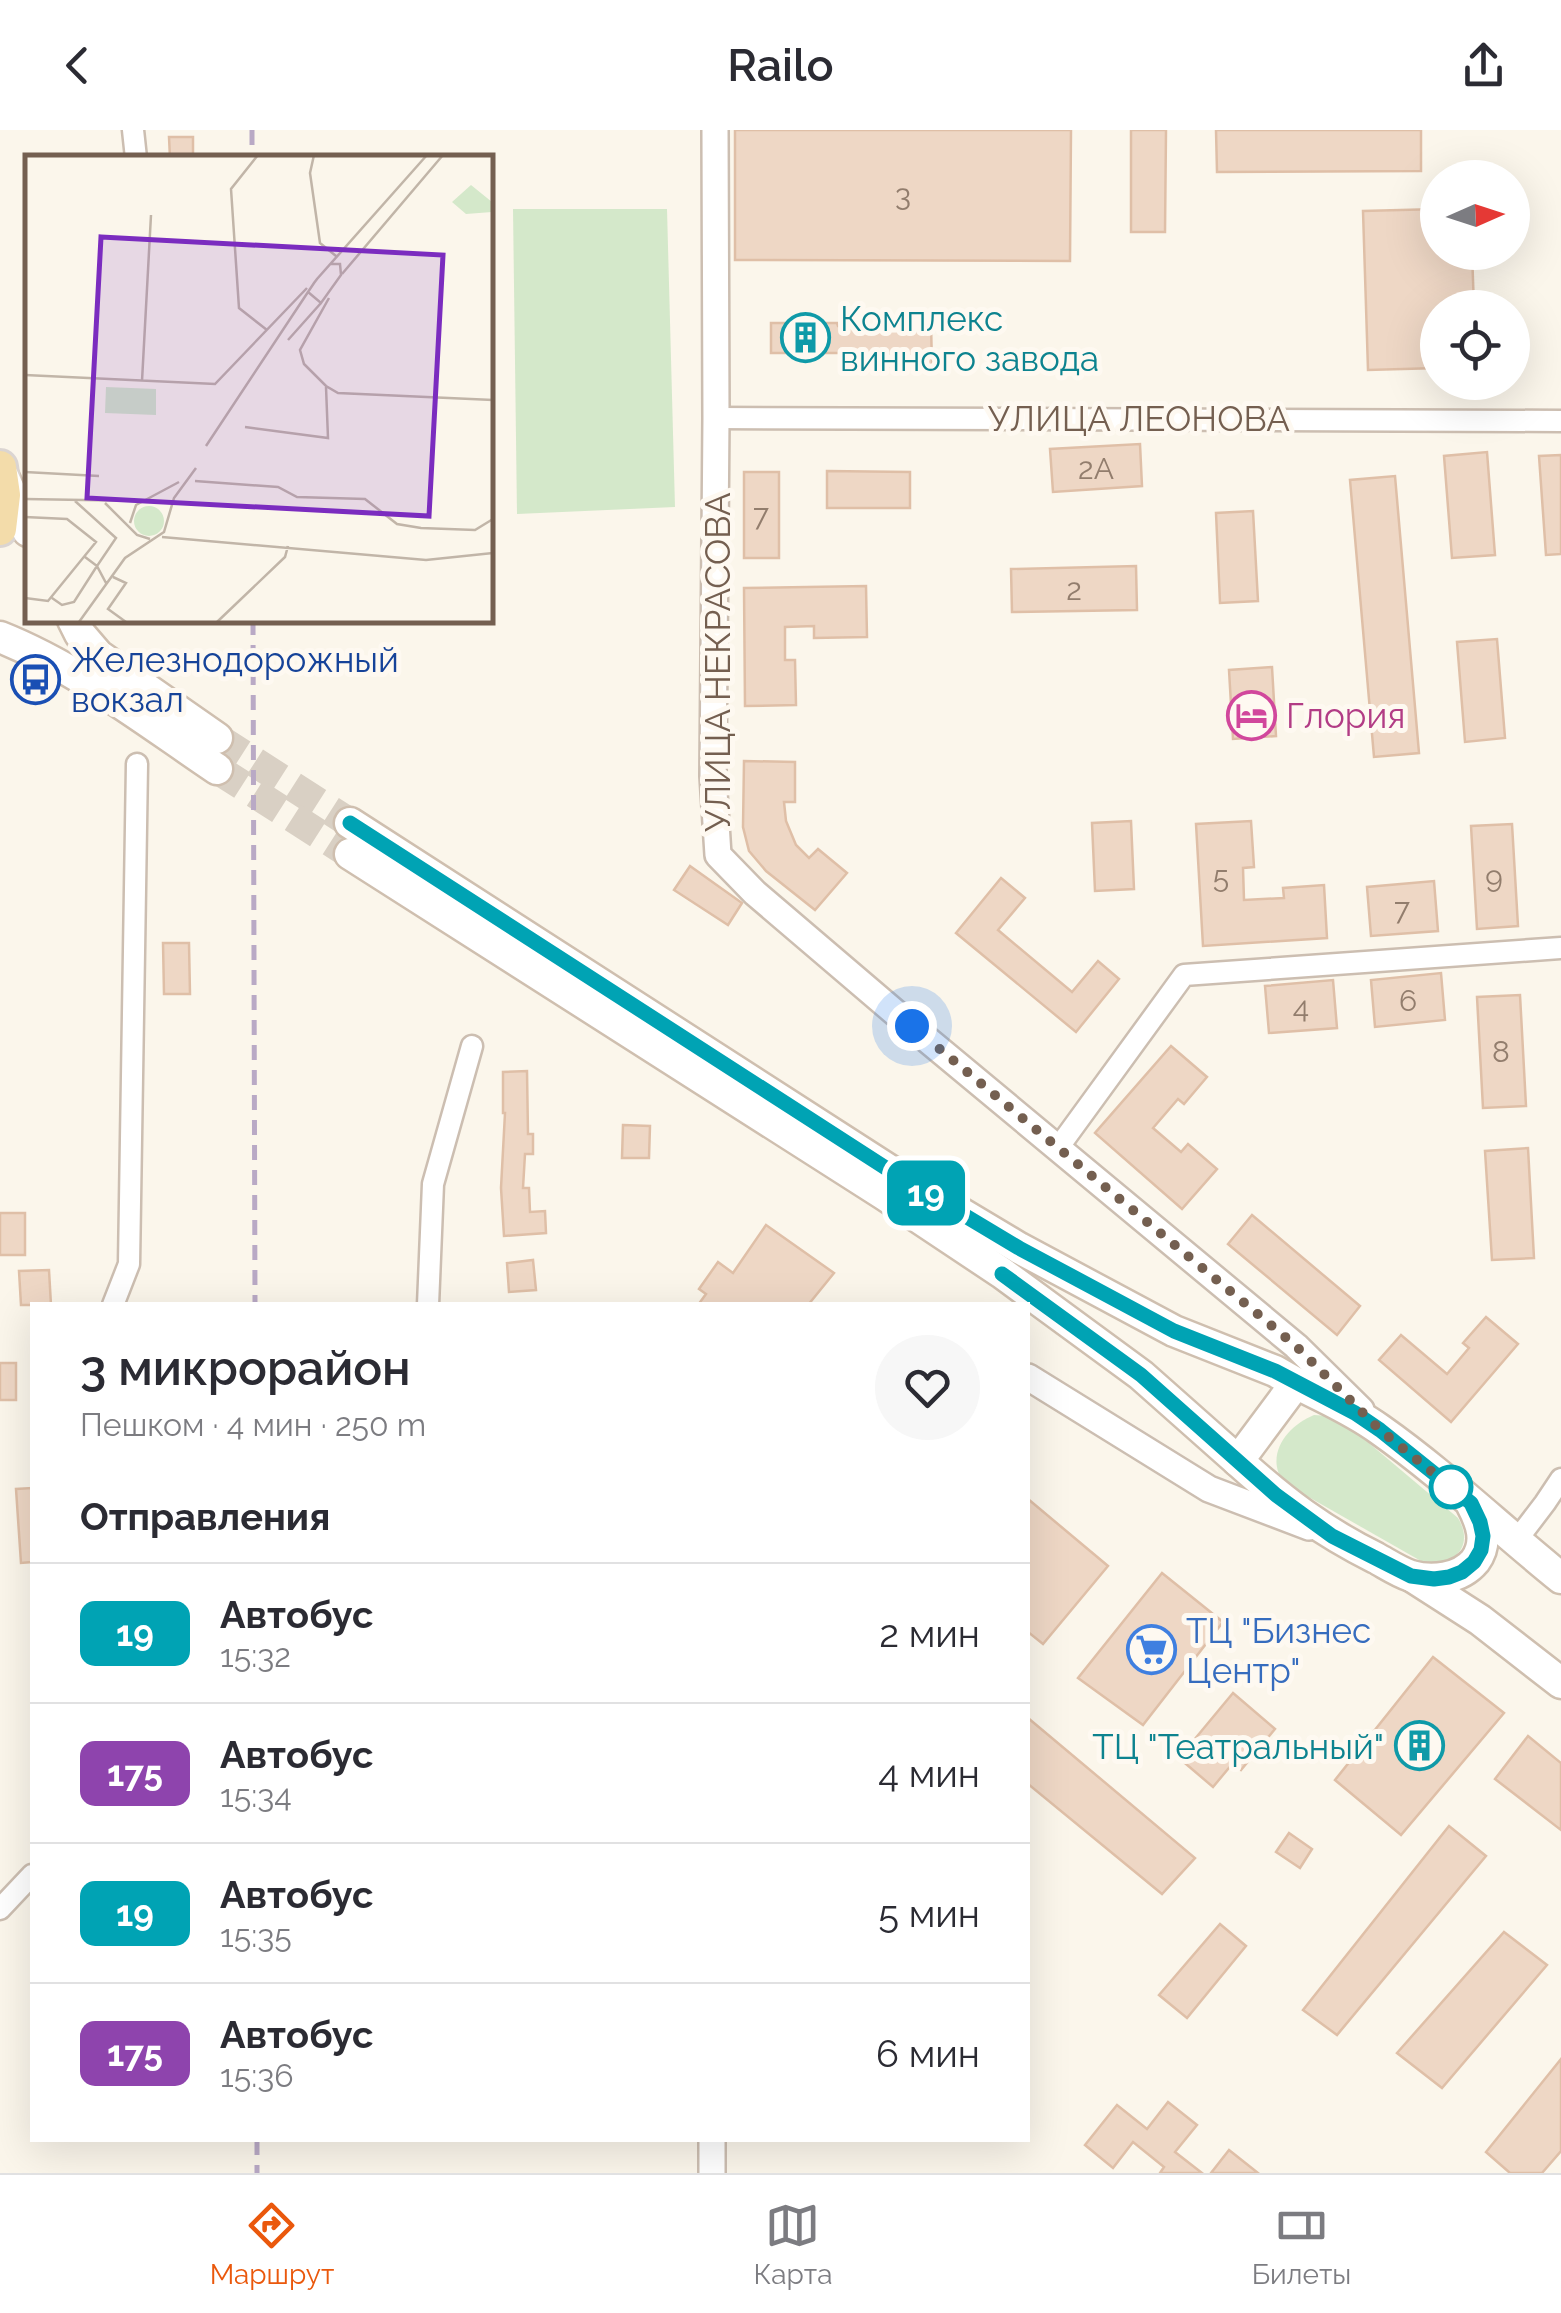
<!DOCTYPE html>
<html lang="ru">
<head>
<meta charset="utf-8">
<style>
	:root { --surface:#fff; --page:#f7f7f7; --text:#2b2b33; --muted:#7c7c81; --line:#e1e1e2; --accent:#ea580c }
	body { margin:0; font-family:Raleway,sans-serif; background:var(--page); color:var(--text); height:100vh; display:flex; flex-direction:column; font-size:38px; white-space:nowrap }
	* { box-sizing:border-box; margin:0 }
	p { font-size:32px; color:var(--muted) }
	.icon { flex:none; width:55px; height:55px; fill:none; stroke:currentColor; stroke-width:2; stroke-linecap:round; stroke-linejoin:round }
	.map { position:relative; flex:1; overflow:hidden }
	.sheet { position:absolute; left:30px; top:1172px; width:1000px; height:840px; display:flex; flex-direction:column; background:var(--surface); border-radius:0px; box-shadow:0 10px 40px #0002 }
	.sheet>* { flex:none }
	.badge { padding:0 20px; border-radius:15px; font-size:35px; line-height:65px }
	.needle { width:65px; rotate:87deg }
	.fabs { position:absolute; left:1420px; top:30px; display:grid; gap:20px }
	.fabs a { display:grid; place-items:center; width:110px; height:110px; border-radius:50%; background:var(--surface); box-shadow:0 10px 40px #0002; font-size:50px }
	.you { position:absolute; width:50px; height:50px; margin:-25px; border:8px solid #fff; border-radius:50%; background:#1a73e8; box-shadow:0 0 0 15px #1a73e833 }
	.map>.badge { position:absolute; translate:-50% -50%; box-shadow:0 0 0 5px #fff }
	h2 { padding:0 50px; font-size:38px; line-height:90px }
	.round { display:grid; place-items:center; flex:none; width:105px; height:105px; border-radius:52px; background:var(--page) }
	.summary { display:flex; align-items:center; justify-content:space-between; height:170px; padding:0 50px }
	h1 { font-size:48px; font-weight:600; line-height:75px }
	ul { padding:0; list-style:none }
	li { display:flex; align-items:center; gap:30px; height:140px; padding:0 50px; border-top:2px solid var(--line) }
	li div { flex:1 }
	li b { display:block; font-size:38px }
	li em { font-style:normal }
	li .badge { min-width:110px; font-weight:700; text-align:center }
	header { display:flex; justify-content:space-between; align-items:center; height:130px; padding:0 50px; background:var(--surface); font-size:45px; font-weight:600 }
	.tab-bar { display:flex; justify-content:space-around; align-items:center; height:140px; border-top:2px solid var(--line); background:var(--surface); font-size:28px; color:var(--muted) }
	.tab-bar a { display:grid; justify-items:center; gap:5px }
	.tab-bar .active { color:var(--accent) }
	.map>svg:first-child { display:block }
	.green { fill:#d4e8ca }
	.building { fill:#eed7c5; stroke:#dfbfa7; stroke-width:2.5 }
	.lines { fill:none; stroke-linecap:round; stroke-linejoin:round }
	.secondary-tunnel { stroke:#d9d0c4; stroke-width:30; stroke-dasharray:30 15; stroke-linecap:butt }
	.minor-casing { stroke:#ccbeb1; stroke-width:25 }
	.tertiary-casing { stroke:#ccbeb1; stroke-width:30 }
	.secondary-casing { stroke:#cfbfaf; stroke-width:35 }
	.primary-casing { stroke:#dbd5d2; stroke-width:38 }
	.minor { stroke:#fff; stroke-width:20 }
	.tertiary { stroke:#fff; stroke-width:25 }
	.secondary { stroke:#fff; stroke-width:30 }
	.primary { stroke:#f3dcaa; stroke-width:32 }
	.rail { stroke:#b9a9c5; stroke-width:5; stroke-dasharray:15 10; stroke-linecap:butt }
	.line-casing { stroke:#fff; stroke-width:22 }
	.line { stroke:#00a3b4; stroke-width:15 }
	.walk { stroke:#745f50; stroke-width:10; stroke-dasharray:0 18 }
	.stop-dot { fill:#fff; stroke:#00a3b4; stroke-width:5 }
	.labels { text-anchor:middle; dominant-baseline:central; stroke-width:10; stroke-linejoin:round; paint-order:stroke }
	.number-label { font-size:30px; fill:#927d6d }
	.culture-label { font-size:35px; fill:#0d838f; stroke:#fef9f1; text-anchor:start }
	.street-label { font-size:35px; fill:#745f50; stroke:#fef9f1 }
	.transit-label { font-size:35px; fill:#164399; stroke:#fef9f1; text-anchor:start }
	.hotel-label { font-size:35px; fill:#b23c85; stroke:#fef9f1; text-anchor:start }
	.shop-label { font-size:35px; fill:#366cbe; stroke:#fef9f1; text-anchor:start }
	.inset-road { fill:none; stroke:#c1b5a8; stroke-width:2.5 }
	.view { fill:#7b2cbf; fill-opacity:0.15; stroke:#7b2cbf; stroke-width:5 }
	.inset-edge { fill:none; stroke:#745f50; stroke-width:5 }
</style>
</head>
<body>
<header><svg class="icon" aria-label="back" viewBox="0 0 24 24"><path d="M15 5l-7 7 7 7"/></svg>Railo<svg class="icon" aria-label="share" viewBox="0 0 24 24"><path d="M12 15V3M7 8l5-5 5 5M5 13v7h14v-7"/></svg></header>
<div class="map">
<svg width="1561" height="2043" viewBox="0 0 1561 2043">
	<rect width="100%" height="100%" fill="#fbf6eb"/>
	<g class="green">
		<polygon points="513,79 667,79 675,377 517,384"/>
		<path d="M1314,1285L1329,1286L1351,1298L1458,1388C1476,1418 1451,1439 1421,1431L1284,1353C1264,1325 1287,1296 1314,1285Z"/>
	</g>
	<g class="building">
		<polygon points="735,0 1071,0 1070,131 735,130"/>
		<polygon points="1131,0 1166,0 1165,102 1131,102"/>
		<polygon points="1216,0 1421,0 1421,41 1217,42"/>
		<polygon points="169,7 193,7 193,28 170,28"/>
		<polygon points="1438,79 1438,122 1472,122 1474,178 1438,178 1438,238 1368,240 1363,81"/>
		<polygon points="771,193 837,193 838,196 931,194 932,235 858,237 857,223 771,223"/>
		<polygon points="1140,314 1142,356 1053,362 1050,319"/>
		<polygon points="1487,322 1495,425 1452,428 1444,326"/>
		<polygon points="1561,325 1561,424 1546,425 1539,326"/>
		<polygon points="827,341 910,342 910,378 827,378"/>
		<rect x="744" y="342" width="35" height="86"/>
		<polygon points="1395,346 1419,623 1374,627 1350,350"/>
		<polygon points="1253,381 1258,471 1220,473 1216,383"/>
		<polygon points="1136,436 1137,480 1012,482 1011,439"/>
		<polygon points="866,456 867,507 814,508 814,496 785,497 785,530 795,530 796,575 745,576 744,458"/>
		<polygon points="1497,509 1505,608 1465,612 1457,512"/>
		<polygon points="1272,537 1276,606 1233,609 1229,540"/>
		<polygon points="744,631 795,632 795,672 784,672 786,691 796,715 809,728 818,719 847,743 815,780 766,741 749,721 743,697"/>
		<polygon points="1131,691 1134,759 1095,761 1092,693"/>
		<polygon points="1251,691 1254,737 1243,738 1244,770 1284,768 1283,758 1324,755 1327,808 1203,816 1196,694"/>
		<polygon points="1512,694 1518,796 1477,799 1471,696"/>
		<polygon points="690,736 742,773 728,795 674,760"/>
		<polygon points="1001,748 1025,768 998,800 1072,862 1098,831 1119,849 1076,902 956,803"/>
		<polygon points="1434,751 1438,801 1371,806 1367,757"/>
		<polygon points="163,813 189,813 190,864 164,864"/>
		<polygon points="1441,843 1445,890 1375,897 1371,850"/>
		<polygon points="1333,850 1337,898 1269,903 1265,856"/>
		<polygon points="1520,865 1526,976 1483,978 1477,867"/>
		<polygon points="1171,916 1207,947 1184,974 1178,969 1153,998 1181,1022 1188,1014 1217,1039 1182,1079 1095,1003"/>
		<polygon points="527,941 528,1004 533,1004 533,1024 525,1024 523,1058 529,1058 530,1082 545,1081 546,1103 504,1106 501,1058 505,983 503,983 503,942"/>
		<polygon points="623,995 650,996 649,1028 622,1028"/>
		<polygon points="1528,1018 1534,1128 1492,1130 1485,1021"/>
		<rect x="0" y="1083" width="25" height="42"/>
		<polygon points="1252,1085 1360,1176 1337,1205 1228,1114"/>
		<polygon points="766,1095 834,1143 808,1175 698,1175 706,1164 699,1159 718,1132 733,1143"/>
		<polygon points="533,1130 536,1160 509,1162 507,1133"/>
		<polygon points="49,1140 51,1175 21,1175 19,1141"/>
		<polygon points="1486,1187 1518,1214 1451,1292 1379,1230 1401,1205 1447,1244 1469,1218 1463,1213"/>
		<rect x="0" y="1233" width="16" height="37"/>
		<polygon points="32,1358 32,1432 21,1433 16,1359"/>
		<polygon points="1028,1369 1108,1436 1043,1514 1028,1502"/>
		<polygon points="1162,1443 1223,1492 1143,1595 1078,1548"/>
		<polygon points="1433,1527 1504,1583 1401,1705 1335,1650"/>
		<polygon points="1233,1563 1275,1599 1241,1640 1233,1633 1213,1657 1179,1628"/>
		<polygon points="1028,1588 1195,1728 1162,1764 1028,1654"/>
		<polygon points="1528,1606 1561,1633 1561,1700 1495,1649"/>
		<polygon points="1449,1696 1486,1726 1337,1905 1303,1880"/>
		<polygon points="1289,1703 1312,1719 1300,1738 1276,1722"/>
		<polygon points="1220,1794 1246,1816 1187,1888 1159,1865"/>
		<polygon points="1504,1802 1547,1835 1442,1958 1397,1923"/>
		<polygon points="1561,1929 1561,2021 1542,2043 1510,2043 1486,2022"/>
		<polygon points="1168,1972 1197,1995 1175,2022 1202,2043 1160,2043 1164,2037 1133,2012 1113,2038 1085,2015 1117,1975 1147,1999"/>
		<polygon points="1229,2020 1258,2043 1211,2043"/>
	</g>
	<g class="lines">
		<g class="secondary-tunnel">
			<polyline points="217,608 350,693"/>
			<polyline points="217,639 350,724"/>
		</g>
		<defs>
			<g id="minor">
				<polyline points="133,0 136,28"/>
				<polyline points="716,288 1561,291"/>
				<polyline points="1058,1018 1184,845 1561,818"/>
				<polyline points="113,1175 129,1134 137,634"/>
				<polyline points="428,1175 433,1054 472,916"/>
				<polyline points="1516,1411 1545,1373 1561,1349"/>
				<polyline points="0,1779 32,1745"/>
			</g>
			<g id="tertiary">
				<polyline points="715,0 716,288 713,646 718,725 755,763 912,897 1296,1216 1361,1280"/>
				<polyline points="1028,1247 1209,1359 1309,1397"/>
				<polyline points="712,2043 712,2010"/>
			</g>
			<g id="secondary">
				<polyline points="2,344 28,401"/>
				<polyline points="73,490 80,504 98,525 217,608"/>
				<path d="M0,507C78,538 147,592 217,639"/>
				<polyline points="350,693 892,1042 1019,1118 1174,1201 1275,1241 1296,1253"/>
				<polyline points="350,724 885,1065 1002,1143 1141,1245 1238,1331"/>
				<path d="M1471,1373C1481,1392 1489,1412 1475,1431C1460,1449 1432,1452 1411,1446C1399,1442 1387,1434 1376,1428C1320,1400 1285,1373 1238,1331L1296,1253C1324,1268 1353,1280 1379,1299C1443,1344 1500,1399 1561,1448"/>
				<polyline points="1413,1447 1480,1490 1561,1553"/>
			</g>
			<polyline id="primary" points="0,337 4,365 0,399"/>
		</defs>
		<use href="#minor" class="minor-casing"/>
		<use href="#tertiary" class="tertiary-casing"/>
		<use href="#secondary" class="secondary-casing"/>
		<use href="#primary" class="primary-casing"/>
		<use href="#minor" class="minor"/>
		<use href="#tertiary" class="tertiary"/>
		<use href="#secondary" class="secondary"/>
		<use href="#primary" class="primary"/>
		<g class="rail">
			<polyline points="252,0 252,28"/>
			<polyline points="253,490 255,1175"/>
			<polyline points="257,2010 257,2043"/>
		</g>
	</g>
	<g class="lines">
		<defs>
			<polyline id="line" points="350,693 892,1042 1019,1118 1174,1201 1275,1241 1355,1283 1380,1300 1471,1373 1480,1392 1483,1406 1481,1420 1474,1432 1462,1442 1449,1447 1434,1449 1411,1446 1332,1406 1276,1365 1141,1245 1002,1144"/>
		</defs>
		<use href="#line" class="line-casing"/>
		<use href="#line" class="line"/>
		<polyline class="walk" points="912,896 1296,1216 1380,1300 1451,1357"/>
	</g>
	<defs>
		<symbol id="building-ring" viewBox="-11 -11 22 22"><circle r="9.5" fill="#fef9f1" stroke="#0f9aa8" stroke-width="1.5"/><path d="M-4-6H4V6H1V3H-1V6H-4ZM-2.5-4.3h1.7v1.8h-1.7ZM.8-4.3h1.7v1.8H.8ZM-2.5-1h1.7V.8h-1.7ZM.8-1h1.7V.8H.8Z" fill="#0f9aa8"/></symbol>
		<symbol id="bus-ring" viewBox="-11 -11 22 22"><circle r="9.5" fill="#fef9f1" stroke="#1a4fb4" stroke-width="1.5"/><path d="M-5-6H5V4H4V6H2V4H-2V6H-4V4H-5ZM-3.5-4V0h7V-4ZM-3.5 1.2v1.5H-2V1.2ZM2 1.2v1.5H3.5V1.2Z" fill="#1a4fb4"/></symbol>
		<symbol id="hotel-ring" viewBox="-11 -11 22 22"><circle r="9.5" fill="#fef9f1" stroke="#d1479c" stroke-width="1.5"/><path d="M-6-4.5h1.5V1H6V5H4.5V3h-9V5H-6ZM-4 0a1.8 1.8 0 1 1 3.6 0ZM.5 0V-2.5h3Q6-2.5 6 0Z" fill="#d1479c"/></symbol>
		<symbol id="supermarket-ring" viewBox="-11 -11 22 22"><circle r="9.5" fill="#fef9f1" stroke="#3f7fe0" stroke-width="1.5"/><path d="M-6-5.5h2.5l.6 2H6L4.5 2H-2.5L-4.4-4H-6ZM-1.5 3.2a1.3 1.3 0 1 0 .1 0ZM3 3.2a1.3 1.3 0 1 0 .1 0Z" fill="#3f7fe0"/></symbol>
	</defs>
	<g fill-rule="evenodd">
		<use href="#building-ring" x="778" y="180" width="55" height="55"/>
		<use href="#bus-ring" x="8" y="522" width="55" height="55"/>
		<use href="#hotel-ring" x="1224" y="558" width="55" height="55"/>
		<use href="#supermarket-ring" x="1124" y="1492" width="55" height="55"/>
		<use href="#building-ring" x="1392" y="1588" width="55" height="55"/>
	</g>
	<circle class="stop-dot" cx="1451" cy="1357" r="20"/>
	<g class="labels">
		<g class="number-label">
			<text x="903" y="65">3</text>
			<text x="1096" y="338">2А</text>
			<text x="761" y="385">7</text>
			<text x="1074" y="459">2</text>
			<text x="1494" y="746">9</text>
			<text x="1221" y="747">5</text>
			<text x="1402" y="779">7</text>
			<text x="1408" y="870">6</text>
			<text x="1301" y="877">4</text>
			<text x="1501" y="921">8</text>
		</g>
		<g class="culture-label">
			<text x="840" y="188">Комплекс<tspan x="840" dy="40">винного завода</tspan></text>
			<text x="1384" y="1616" text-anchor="end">ТЦ "Театральный"</text>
		</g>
		<g class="street-label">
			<text x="1139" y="288">УЛИЦА ЛЕОНОВА</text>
			<text transform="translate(717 532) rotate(-90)">УЛИЦА НЕКРАСОВА</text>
		</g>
		<g class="transit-label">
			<text x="71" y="529">Железнодорожный<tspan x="71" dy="40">вокзал</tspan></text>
		</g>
		<g class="hotel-label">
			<text x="1286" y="585">Глория</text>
		</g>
		<g class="shop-label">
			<text x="1186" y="1500">ТЦ "Бизнес<tspan x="1186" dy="40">Центр"</tspan></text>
		</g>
	</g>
	<g transform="translate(25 25)">
		<rect width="468" height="468" fill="#fbf6eb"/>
		<path d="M446,30L467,47V57L441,59L427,47ZM81,232L131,234V260L80,258ZM109 366a15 15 0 1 1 30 0a15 15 0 1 1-30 0Z" fill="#d4e8ca"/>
		<path class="inset-road" d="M233,0L206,34L214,153L242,175M289,0L285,18L295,88L311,101M305,109H315L316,120L296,148L283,137L289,128L292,124L402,0M317,119L418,0M304,143L275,195L279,209L301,231L313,238L468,245M263,185L296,148M0,220L190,229L282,133M117,226L126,60M220,272L303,283L301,232M181,291L283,137M0,317L74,321M170,326L253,332L272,342L340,344L372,369L396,373L450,375L468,364M0,344L117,346M50,346L91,383L72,411L81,428M80,348L112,380L125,384M0,362L42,364L71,387L23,446L0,443M105,368L111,350L154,327M137,382L401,405L468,398M88,422L101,428L83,454L101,467M27,443L37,450L49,447L72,411L60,402M54,467L100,403L139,377L149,343L171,313M192,467L260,402L263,391"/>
		<path class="view" d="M76,82L418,100L404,361L62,343Z"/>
		<rect width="468" height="468" class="inset-edge"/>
	</g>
</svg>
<div class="fabs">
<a><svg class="needle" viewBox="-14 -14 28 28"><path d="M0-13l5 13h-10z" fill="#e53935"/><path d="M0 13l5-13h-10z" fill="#7c7c81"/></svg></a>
<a><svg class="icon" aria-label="locate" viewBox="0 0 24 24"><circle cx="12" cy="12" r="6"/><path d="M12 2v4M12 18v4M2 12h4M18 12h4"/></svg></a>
</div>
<div class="you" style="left:912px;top:896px"></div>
<b class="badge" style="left:926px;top:1063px;background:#00a3b4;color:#fff">19</b>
<section class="sheet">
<div class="summary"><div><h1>3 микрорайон</h1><p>Пешком · 4 мин · 250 m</p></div><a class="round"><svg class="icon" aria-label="heart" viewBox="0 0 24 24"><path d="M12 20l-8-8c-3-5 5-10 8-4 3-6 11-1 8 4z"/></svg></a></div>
<h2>Отправления</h2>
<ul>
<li><span class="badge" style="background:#00a3b4;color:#fff">19</span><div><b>Автобус</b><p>15:32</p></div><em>2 мин</em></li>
<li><span class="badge" style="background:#8e44ad;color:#fff">175</span><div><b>Автобус</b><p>15:34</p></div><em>4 мин</em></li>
<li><span class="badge" style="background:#00a3b4;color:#fff">19</span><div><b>Автобус</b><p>15:35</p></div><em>5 мин</em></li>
<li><span class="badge" style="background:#8e44ad;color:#fff">175</span><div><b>Автобус</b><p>15:36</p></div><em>6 мин</em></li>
</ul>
</section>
</div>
<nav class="tab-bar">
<a class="active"><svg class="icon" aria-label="directions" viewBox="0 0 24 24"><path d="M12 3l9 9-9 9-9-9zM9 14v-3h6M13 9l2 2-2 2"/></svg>Маршрут</a>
<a><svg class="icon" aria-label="map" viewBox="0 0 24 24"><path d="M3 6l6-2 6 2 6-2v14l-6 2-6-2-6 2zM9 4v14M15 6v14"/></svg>Карта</a>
<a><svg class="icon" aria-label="tickets" viewBox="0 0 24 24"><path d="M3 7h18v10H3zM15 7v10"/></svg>Билеты</a>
</nav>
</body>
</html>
